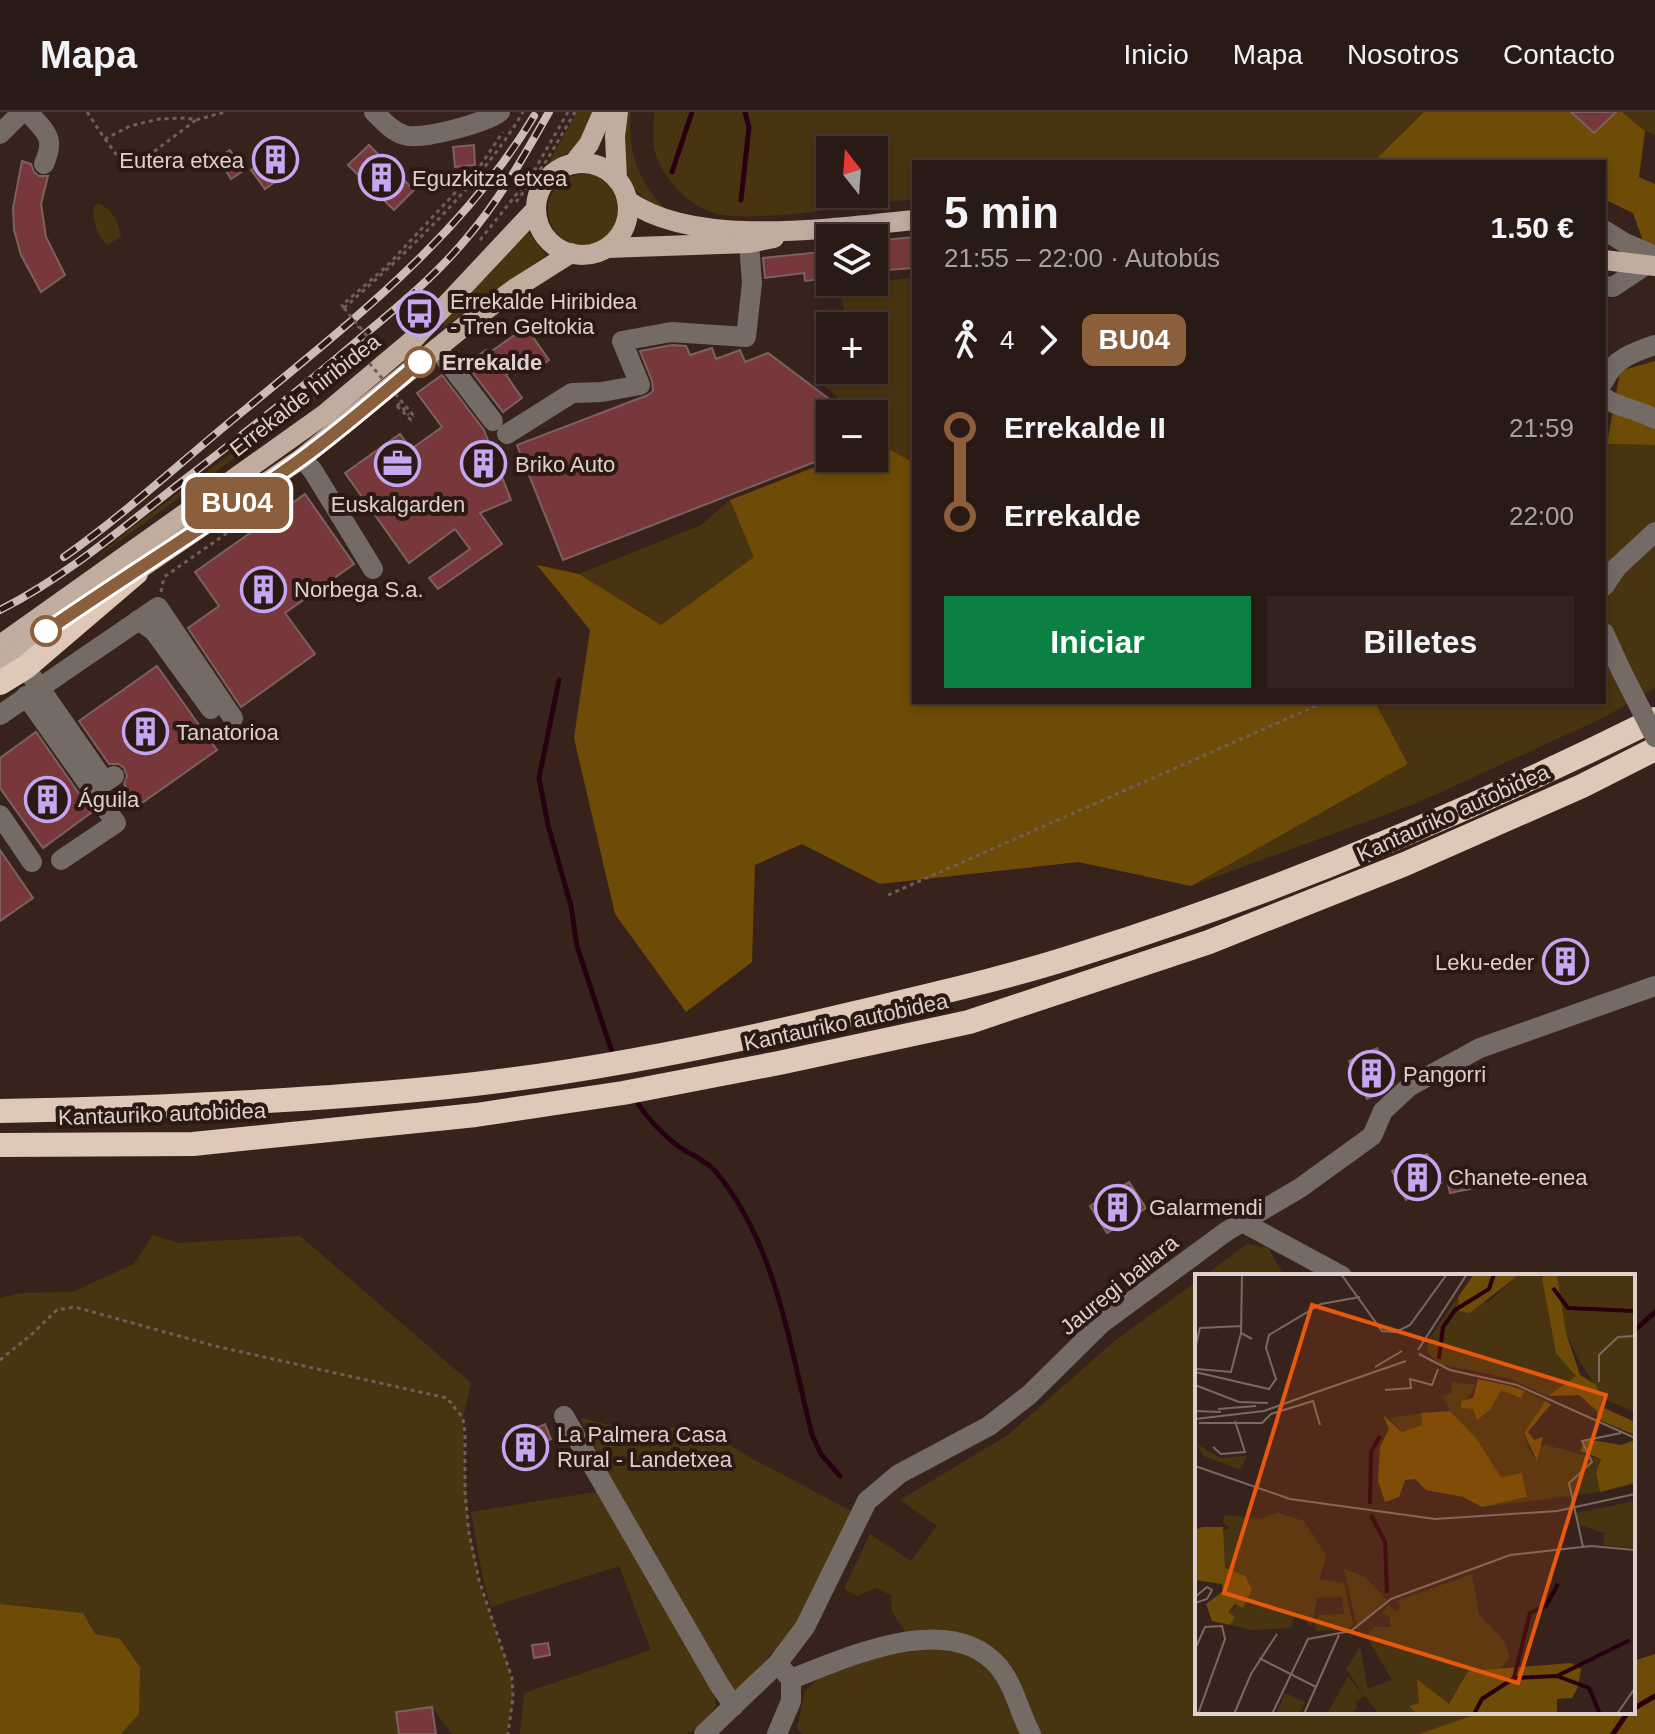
<!DOCTYPE html>
<html lang="es">
<head>
<meta charset="utf-8">
<style>
	:root { --surface:#2a1a15; --page:#32231e; --text:#f1f3f6; --muted:#a5a1a0; --line:#463834; --accent:#0b8043 }
	body { margin:0; font-family:Helvetica,sans-serif; background:var(--page); color:var(--text); height:100vh; display:flex; flex-direction:column; font-size:30px; white-space:nowrap }
	* { box-sizing:border-box; margin:0 }
	p { font-size:26px; color:var(--muted) }
	.icon { flex:none; width:44px; height:44px; fill:none; stroke:currentColor; stroke-width:2; stroke-linecap:round; stroke-linejoin:round }
	.map { position:relative; flex:1; overflow:hidden }
	.panel { position:absolute; left:912px; top:48px; width:694px; height:544px; display:flex; flex-direction:column; background:var(--surface); border-radius:0px; box-shadow:0 4px 12px #0003,0 0 0 2px var(--line) }
	.panel>* { flex:none }
	.badge { padding:0 16px; border-radius:12px; font-size:28px; line-height:52px }
	.needle { width:52px; rotate:343deg }
	.controls { position:absolute; left:816px; top:24px; display:grid; gap:16px }
	.controls a { display:grid; place-items:center; width:72px; height:72px; border-radius:0px; background:var(--surface); box-shadow:0 4px 12px #0003,0 0 0 2px var(--line); font-size:40px }
	.map>.badge { position:absolute; translate:-50% -50%; box-shadow:0 0 0 4px #fff }
	.legs { display:flex; align-items:center; gap:12px; height:88px; padding:0 32px; font-size:26px }
	.legs p { margin-inline-start:auto }
	.summary { display:flex; align-items:center; justify-content:space-between; height:136px; padding:0 32px }
	h1 { font-size:44px; font-weight:700; line-height:60px }
	.button { display:flex; gap:16px; margin-top:auto; padding:16px 32px }
	.button a { flex:1; height:92px; border-radius:0px; background:var(--accent); color:#fff; font-size:32px; font-weight:700; line-height:92px; text-align:center }
	.button a+a { background:var(--page); color:var(--text) }
	ul { padding:0 32px; list-style:none }
	li { display:flex; align-items:center; gap:28px; height:88px; font-size:30px }
	li i { display:grid; place-items:center; width:12px; height:100%; margin:0 10px; background:currentColor }
	li i::after { content:''; width:20px; height:20px; margin:-10px; border:6px solid; border-radius:50%; background:var(--surface) }
	li p { margin-inline-start:auto }
	li:first-child i { background:linear-gradient(#0000 50%,currentColor 0) }
	li:last-child i { background:linear-gradient(currentColor 50%,#0000 0) }
	header { display:flex; align-items:center; gap:48px; box-sizing:border-box; height:112px; padding:0 40px; background:var(--surface); border-bottom:2px solid var(--line) }
	header strong { font-size:38px }
	nav { display:flex; gap:44px; margin-inline-start:auto; font-size:28px }
	.map>svg:first-child { display:block }
	.green { fill:#493411; fill-rule:evenodd }
	.forest { fill:#6e4b06 }
	.lines { fill:none; stroke-linecap:round; stroke-linejoin:round }
	.stream { stroke:#280111; stroke-width:5 }
	.building { fill:#78383b; stroke:#7b6161; stroke-width:2 }
	.path { stroke:#705e58; stroke-width:3; stroke-dasharray:4 4; stroke-linecap:butt }
	.minor { stroke:#746b65; stroke-width:20 }
	.major { stroke:#c1ada0; stroke-width:20 }
	.highway { stroke:#dfc8b8; stroke-width:24 }
	.rail-casing { stroke:#cbbcb8; stroke-width:8 }
	.rail { stroke:#2d1913; stroke-width:5; stroke-dasharray:15; stroke-linecap:butt }
	.path-bridge { stroke:#705e58; stroke-width:3; stroke-dasharray:4 4; stroke-linecap:butt }
	.minor-bridge { stroke:#746b65; stroke-width:20 }
	.line-1-casing { stroke:#fff; stroke-width:18 }
	.line-1 { stroke:#8b5e3c; stroke-width:12 }
	.stop-1-dot { fill:#fff; stroke:#8b5e3c; stroke-width:4 }
	.labels { text-anchor:middle; dominant-baseline:central; stroke-width:8; stroke-linejoin:round; paint-order:stroke }
	.poi-label { font-size:22px; fill:#ded0cc; stroke:#2d1913; text-anchor:start }
	.stop-label { font-size:22px; font-weight:bold; fill:#ded0cc; stroke:#2d1913; text-anchor:start }
	.street-label { font-size:22px; fill:#ded0cc; stroke:#2d1913 }
	.inset-river { fill:none; stroke:#280111; stroke-width:4 }
	.inset-road { fill:none; stroke:#7a6862; stroke-width:2 }
	.view { fill:#e8590c; fill-opacity:0.15; stroke:#e8590c; stroke-width:4 }
	.inset-edge { fill:none; stroke:#ded0cc; stroke-width:4 }
</style>
</head>
<body>
<header>
<strong>Mapa</strong>
<nav><a>Inicio</a><a>Mapa</a><a>Nosotros</a><a>Contacto</a></nav>
</header>
<div class="map">
<svg width="1655" height="1622" viewBox="0 0 1655 1622">
	<rect width="100%" height="100%" fill="#38231c"/>
	<g class="green">
		<polygon points="577,0 595,0 577,38 563,42 549,51"/>
		<path d="M622,0H631C627,38 638,70 666,98C658,94 649,90 643,85C619,66 622,26 622,0Z"/>
		<path d="M654,0H1424L1373,50H914V87C870,91 747,114 711,100C685,90 661,64 654,37C652,26 654,11 654,0ZM830,38H874V82H830Z"/>
		<polygon points="1622,0 1655,0 1655,23 1645,19"/>
		<circle cx="584" cy="98" r="36"/>
		<path d="M98,91C113,98 118,109 121,124L108,133C96,122 94,112 93,96Z"/>
		<polygon points="528,120 546,143 443,216 445,204"/>
		<path d="M914,165V351C886,335 874,337 874,302H858L812,264L830,250V258H874V214H848L839,176Z"/>
		<polygon points="319,276 323,282 96,446 134,414"/>
		<polygon points="1604,332 1655,333 1655,576 1605,605 1417,691 1191,774 1408,652 1375,590 1604,590"/>
		<polygon points="730,388 755,445 661,513 579,462 701,413"/>
		<polygon points="153,1123 179,1131 300,1124 471,1271 463,1306 468,1410 479,1468 512,1566 513,1585 508,1622 452,1622 432,1595 396,1600 399,1622 121,1622 139,1602 83,1501 0,1492 0,1186 21,1181 72,1180 134,1152"/>
		<polygon points="1247,1132 1268,1136 1284,1164 1204,1164"/>
		<polygon points="1197,1169 1197,1600 1482,1600 1419,1622 802,1622 797,1617 805,1579 824,1562 905,1520 892,1499 891,1483 876,1476 857,1484 844,1477 870,1422 911,1449 937,1414 900,1388 1008,1323 1112,1231"/>
		<polygon points="581,1306 641,1321 680,1314 704,1317 751,1346 851,1399 798,1513 735,1580 607,1362"/>
		<polygon points="601,1379 714,1579 716,1593 704,1612 687,1622 520,1622 524,1581 651,1538 619,1454 491,1495 483,1467 471,1400"/>
	</g>
	<g class="forest">
		<polygon points="1424,0 1622,0 1645,19 1639,65 1655,72 1655,141 1647,140 1633,101 1604,87 1604,50 1525,50 1517,46 1466,50 1373,50"/>
		<polygon points="1655,249 1655,333 1607,332 1620,259"/>
		<polygon points="878,331 914,351 914,590 1375,590 1408,652 1191,774 1078,750 880,772 802,732 755,753 752,850 686,900 615,802 574,626 590,518 537,453 579,462 661,513 754,445 730,388 838,346 874,346 874,332"/>
		<polygon points="0,1492 83,1501 95,1522 120,1527 140,1555 139,1602 121,1622 0,1622"/>
		<polygon points="1655,1542 1655,1622 1419,1622 1482,1600 1633,1600 1633,1549"/>
	</g>
	<g class="lines">
		<g class="stream">
			<polyline points="672,60 692,0"/>
			<polyline points="741,88 749,15 745,0"/>
			<polyline points="559,568 539,666 548,713 571,794 577,834 614,946"/>
			<path d="M635,987C646,1005 664,1024 681,1036C692,1043 708,1050 716,1060C776,1132 790,1235 812,1323L821,1342L840,1364"/>
			<polyline points="1633,1220 1655,1200"/>
			<polyline points="1633,1597 1655,1584"/>
			<polyline points="1613,1622 1628,1600"/>
		</g>
	</g>
	<g class="building">
		<polygon points="1571,0 1616,0 1594,21"/>
		<polygon points="369,33 414,78 394,98 348,53"/>
		<polygon points="474,33 475,53 455,55 453,35"/>
		<polygon points="230,38 243,59 231,67 218,46"/>
		<polygon points="278,39 292,58 265,77 251,58"/>
		<polygon points="22,49 31,52 34,60 39,64 48,64 41,92 46,125 65,163 41,180 21,143 14,118 13,96"/>
		<polygon points="914,125 914,156 887,158 884,128"/>
		<polygon points="830,139 830,166 805,169 804,161 765,166 763,146"/>
		<polygon points="526,215 549,248 538,256 531,245 506,263 522,286 503,300 466,252 486,238 489,241"/>
		<polygon points="672,233 686,234 690,243 712,236 716,247 740,238 745,250 768,241 849,302 830,302 830,344 563,448 517,333 648,283 653,279 652,269 640,239"/>
		<polygon points="442,263 484,318 511,388 480,401 502,432 438,477 429,466 470,437 455,417 409,451 345,361 400,322 411,337 442,315 417,281"/>
		<polygon points="305,382 354,452 285,501 315,542 241,595 188,516 219,494 195,460"/>
		<polygon points="157,554 217,638 139,693 124,672 127,664 124,656 119,652 109,652 79,609"/>
		<polygon points="36,620 92,700 43,736 0,676 0,646"/>
		<polygon points="0,738 33,786 0,809"/>
		<polygon points="1574,831 1586,851 1555,870 1543,849"/>
		<polygon points="1377,936 1393,972 1386,978 1367,987 1349,949"/>
		<polygon points="1427,1042 1441,1071 1406,1088 1392,1059"/>
		<polygon points="1471,1062 1474,1076 1450,1081 1447,1068"/>
		<polygon points="1129,1070 1146,1096 1107,1121 1090,1094"/>
		<polygon points="545,1312 551,1327 544,1330 548,1339 514,1354 504,1330"/>
		<polygon points="548,1531 550,1543 534,1546 532,1533"/>
		<polygon points="432,1595 436,1622 399,1622 396,1600"/>
	</g>
	<g class="lines">
		<g class="path">
			<polyline points="87,0 105,27 130,14 159,7 187,6 196,8 225,0"/>
			<polyline points="105,27 128,59 196,8"/>
			<polyline points="516,90 547,48 575,0"/>
			<polyline points="480,128 531,64 568,0"/>
			<path d="M344,196C407,140 480,73 523,0"/>
			<polyline points="344,196 342,193 386,155 480,54 503,20"/>
			<polyline points="358,216 359,214"/>
			<polyline points="345,245 348,248 359,239 355,234 367,224 371,229 366,233 372,241"/>
			<polyline points="397,294 411,308 414,304"/>
			<polyline points="397,294 399,292 409,303"/>
			<polyline points="161,480 164,465 227,421"/>
			<polyline points="888,783 1325,590"/>
			<polyline points="0,1248 32,1222 57,1198 75,1195 215,1234 447,1286 463,1306 465,1321 465,1381 469,1421 479,1468 512,1566 513,1585 508,1622"/>
		</g>
		<g class="minor">
			<path d="M28,0C46,21 56,25 44,52"/>
			<path d="M374,0C383,9 392,19 404,23C420,29 486,11 500,0"/>
			<polyline points="0,22 22,0"/>
			<polyline points="1604,118 1625,131 1655,144"/>
			<polyline points="1604,174 1613,175 1646,153"/>
			<polyline points="437,236 493,309"/>
			<path d="M1604,269C1613,247 1634,240 1655,233"/>
			<path d="M1604,285C1613,294 1640,298 1655,307"/>
			<polyline points="507,322 572,281 602,280 640,273 622,229 671,220 746,225 752,171 749,131"/>
			<polyline points="302,346 313,359 373,457"/>
			<polyline points="1604,474 1617,455 1655,420"/>
			<polyline points="138,508 154,519 211,597"/>
			<polyline points="1604,521 1621,558"/>
			<polyline points="32,565 105,670 114,664"/>
			<polyline points="26,584 116,711 61,748"/>
			<polyline points="0,603 158,495 233,606"/>
			<polyline points="0,703 32,750"/>
			<polyline points="1242,1110 1342,1164"/>
			<polyline points="564,1304 720,1574 734,1594"/>
			<path d="M791,1567C849,1545 950,1497 999,1555C1015,1575 1019,1600 1031,1622"/>
			<polyline points="704,1622 777,1552 805,1515 867,1389 899,1362 989,1314 1029,1283 1102,1211 1227,1119 1300,1076 1372,1024 1383,999 1410,974 1480,936 1655,874"/>
			<polyline points="777,1622 791,1589 791,1567 782,1557"/>
		</g>
		<g class="major">
			<circle cx="582" cy="97" r="46"/>
			<polyline points="573,52 589,32 603,0"/>
			<polyline points="617,67 615,24 618,0"/>
			<path d="M627,88C694,137 834,116 914,108"/>
			<polyline points="607,136 749,131 774,126"/>
			<polyline points="1604,148 1655,154"/>
			<polyline points="122,469 302,346 467,212 514,177 571,141"/>
			<polyline points="0,533 325,302 414,227 536,97"/>
			<polyline points="0,551 85,492"/>
		</g>
		<g class="highway">
			<polyline points="0,571 26,555 136,461"/>
			<path d="M0,999C150,996 299,990 448,975C585,961 722,933 855,901C930,883 1007,866 1081,842C1278,780 1470,699 1655,607"/>
			<polyline points="0,1033 193,1032 476,1003 623,981 779,951 969,910 1209,830 1405,752 1582,674 1655,637"/>
		</g>
		<defs>
			<g id="rail">
				<path d="M64,445C128,400 186,345 247,296C353,208 462,124 534,4"/>
				<path d="M0,498C67,464 125,414 184,368C245,321 306,273 364,223C400,193 436,163 466,127C499,89 524,44 549,0"/>
			</g>
		</defs>
		<use href="#rail" class="rail-casing"/>
		<use href="#rail" class="rail"/>
		<g class="path-bridge">
			<polyline points="344,196 367,224"/>
			<polyline points="359,239 414,304"/>
		</g>
		<polyline class="minor-bridge" points="1621,558 1655,625"/>
	</g>
	<g class="lines">
		<defs>
			<path id="line-1" d="M46,519C130,461 218,407 301,347C342,317 381,283 420,250"/>
		</defs>
		<use href="#line-1" class="line-1-casing"/>
		<use href="#line-1" class="line-1"/>
	</g>
	<defs>
		<symbol id="building-ring" viewBox="-11 -11 22 22"><circle r="9.5" fill="#2d1913" stroke="#c4a7f1" stroke-width="1.5"/><path d="M-4-6H4V6H1V3H-1V6H-4ZM-2.5-4.3h1.7v1.8h-1.7ZM.8-4.3h1.7v1.8H.8ZM-2.5-1h1.7V.8h-1.7ZM.8-1h1.7V.8H.8Z" fill="#c4a7f1"/></symbol>
		<symbol id="bus-ring" viewBox="-11 -11 22 22"><circle r="9.5" fill="#2d1913" stroke="#c4a7f1" stroke-width="1.5"/><path d="M-5-6H5V4H4V6H2V4H-2V6H-4V4H-5ZM-3.5-4V0h7V-4ZM-3.5 1.2v1.5H-2V1.2ZM2 1.2v1.5H3.5V1.2Z" fill="#c4a7f1"/></symbol>
		<symbol id="office-ring" viewBox="-11 -11 22 22"><circle r="9.5" fill="#2d1913" stroke="#c4a7f1" stroke-width="1.5"/><path d="M-6-3h4V-5.5h4V-3h4V5H-6ZM-1-4.5V-3h2v-1.5ZM-6 0V1H6V0Z" fill="#c4a7f1"/></symbol>
	</defs>
	<g fill-rule="evenodd">
		<use href="#building-ring" x="250" y="22" width="51" height="51"/>
		<use href="#building-ring" x="356" y="40" width="51" height="51"/>
		<use href="#bus-ring" x="394" y="176" width="51" height="51"/>
		<use href="#office-ring" x="372" y="326" width="51" height="51"/>
		<use href="#building-ring" x="458" y="326" width="51" height="51"/>
		<use href="#building-ring" x="238" y="452" width="51" height="51"/>
		<use href="#building-ring" x="120" y="594" width="51" height="51"/>
		<use href="#building-ring" x="22" y="662" width="51" height="51"/>
		<use href="#building-ring" x="1540" y="824" width="51" height="51"/>
		<use href="#building-ring" x="1346" y="936" width="51" height="51"/>
		<use href="#building-ring" x="1392" y="1040" width="51" height="51"/>
		<use href="#building-ring" x="1092" y="1070" width="51" height="51"/>
		<use href="#building-ring" x="500" y="1310" width="51" height="51"/>
	</g>
	<g class="stop-1-dot">
		<circle cx="420" cy="250" r="14"/>
		<circle cx="46" cy="519" r="14"/>
	</g>
	<g class="labels">
		<g class="poi-label">
			<text x="244" y="48" text-anchor="end">Eutera etxea</text>
			<text x="412" y="66">Eguzkitza etxea</text>
			<text x="450" y="189">Errekalde Hiribidea<tspan x="450" dy="25">- Tren Geltokia</tspan></text>
			<text x="515" y="352">Briko Auto</text>
			<text x="398" y="392" text-anchor="middle">Euskalgarden</text>
			<text x="294" y="477">Norbega S.a.</text>
			<text x="176" y="620">Tanatorioa</text>
			<text x="78" y="687">Águila</text>
			<text x="1534" y="850" text-anchor="end">Leku-eder</text>
			<text x="1403" y="962">Pangorri</text>
			<text x="1448" y="1065">Chanete-enea</text>
			<text x="1149" y="1095">Galarmendi</text>
			<text x="557" y="1322">La Palmera Casa<tspan x="557" dy="25">Rural - Landetxea</tspan></text>
		</g>
		<g class="stop-label">
			<text x="442" y="250">Errekalde</text>
		</g>
		<g class="street-label">
			<text transform="translate(305 283) rotate(-38)">Errekalde hiribidea</text>
			<text transform="translate(1453 701) rotate(-24)">Kantauriko autobidea</text>
			<text transform="translate(846 910) rotate(-12)">Kantauriko autobidea</text>
			<text transform="translate(162 1002) rotate(-2)">Kantauriko autobidea</text>
			<text transform="translate(1119 1173) rotate(-39)">Jauregi bailara</text>
		</g>
	</g>
	<g transform="translate(1195 1162)">
		<rect width="440" height="440" fill="#38231c"/>
		<path d="M325,0H352L381,102L353,122L313,104L245,90L232,78L234,65L263,23L264,37L294,27ZM362,0H440V139L408,124L383,84L371,59ZM257,108L281,111L266,134L295,136L306,115L326,124L330,117L350,127L329,159L333,174L341,186L344,172L350,171L406,185L401,198L405,218L287,233L332,223L327,199L306,203L281,164L255,137L247,122L256,119ZM226,139L227,151L207,158L195,144ZM0,169L25,184L52,182L46,196L9,182ZM440,227V274L408,271L410,259L384,251L381,239ZM83,239L109,247L132,282L124,305L149,309L158,351L154,356L121,357L120,351L124,341L149,340L147,323L122,324L116,353L101,337L96,354L56,356L35,351L33,338L46,329L51,307L30,294L27,256L35,254L28,248L30,241L66,245ZM149,295L170,303L192,326L162,352ZM277,300L284,340L310,368L315,383L304,396L273,397L254,430L214,433L221,440H184L170,422L160,428L162,434L155,440H132L153,403L170,422L151,395L165,373L173,415L197,406L171,362L179,353H195V343L187,339L194,331L201,338L206,333L201,327ZM90,419L110,428L104,440H81Z" fill="#493411"/>
		<path d="M279,0H325L275,39L264,37L263,23ZM352,0H362L371,59L385,101L400,110L408,124L405,132L440,148V161L402,145V137L384,121L353,122L381,102L361,79L347,4ZM283,105L316,112L330,117L326,124L306,116L295,136L282,146L278,135L266,134V127L278,124ZM350,127L356,130L333,158L339,166L348,163L342,187L329,159ZM255,137L281,164L306,203L327,199L332,223L287,233L268,223L231,216L220,205L210,206L204,223L190,228L183,207L185,173L194,155L188,141L207,158L227,151L226,139ZM391,165L426,171L440,166V209L405,218L401,198L406,185L385,177ZM7,253H28L30,294L50,302L57,315L48,334L40,330L33,338L40,343L35,351L17,347L11,330L28,317L27,310L0,306V256ZM376,389L386,395L383,413L377,424L362,425V440H221L214,432L224,429L222,405L254,430L273,397Z" fill="#6e4b06"/>
		<path class="inset-river" d="M358,14L373,34L440,37M244,85L248,53L260,36L294,15L299,0M175,230L176,178L185,162M176,241L190,268L192,319M362,402L394,414L405,440M319,404L335,339L351,332L363,310M279,440L287,425L319,404L362,402L435,366"/>
		<path class="inset-road" d="M47,0L46,59L57,65M146,0L187,57L201,58L215,51L252,0M153,0H180M0,75L5,54L46,52M223,76L272,0M224,80L255,96L322,111L440,164M180,93L207,77M2,95L36,98L46,59M0,98L74,115L81,105L71,74L74,61L126,30L165,23M404,108V81L423,63L440,62M0,111L44,128L73,129M190,116L216,114L215,105L237,111L243,95M113,121L211,87M23,135L61,132M0,137L26,138M0,145L69,137L116,120M4,149H67L76,140L118,127L125,151M18,173L26,180L50,178L40,147M0,192L95,225L240,245L362,237L440,220M388,273L374,209L397,188L387,167L426,159M0,323L12,313L17,316L12,325L0,329M0,375L10,353L27,352L30,365L3,440M64,384L121,413M39,440L56,400L82,360M77,440L113,365L156,357L196,325L315,281L396,272L440,276M109,440L144,361M422,440L440,414"/>
		<path class="view" d="M117,31L411,121L323,409L29,319Z"/>
		<rect width="440" height="440" class="inset-edge"/>
	</g>
</svg>
<div class="controls">
<a><svg class="needle" viewBox="-14 -14 28 28"><path d="M0-13l5 13h-10z" fill="#e53935"/><path d="M0 13l5-13h-10z" fill="#a5a1a0"/></svg></a>
<a><svg class="icon" aria-label="layers" viewBox="0 0 24 24"><path d="M12 4l9 5-9 5-9-5zM3 14l9 5 9-5"/></svg></a>
<a>+</a>
<a>−</a>
</div>
<b class="badge" style="left:237px;top:391px;background:#8b5e3c;color:#fff">BU04</b>
<section class="panel">
<div class="summary"><div><h1>5 min</h1><p>21:55 – 22:00 · Autobús</p></div><b>1.50 €</b></div>
<div class="legs"><svg class="icon" aria-label="walk" viewBox="0 0 24 24"><circle cx="13" cy="4" r="2"/><path d="M13 8l-2 6 4 7M11 14l-3 7M7 12l3-4h3l4 4"/></svg>4<svg class="icon" aria-label="forward" viewBox="0 0 24 24"><path d="M9 5l7 7-7 7"/></svg><b class="badge" style="background:#8b5e3c;color:#fff">BU04</b></div>
<ul>
<li><i style="color:#8b5e3c"></i><b>Errekalde II</b><p>21:59</p></li>
<li><i style="color:#8b5e3c"></i><b>Errekalde</b><p>22:00</p></li>
</ul>
<div class="button"><a>Iniciar</a><a>Billetes</a></div>
</section>
</div>
</body>
</html>
